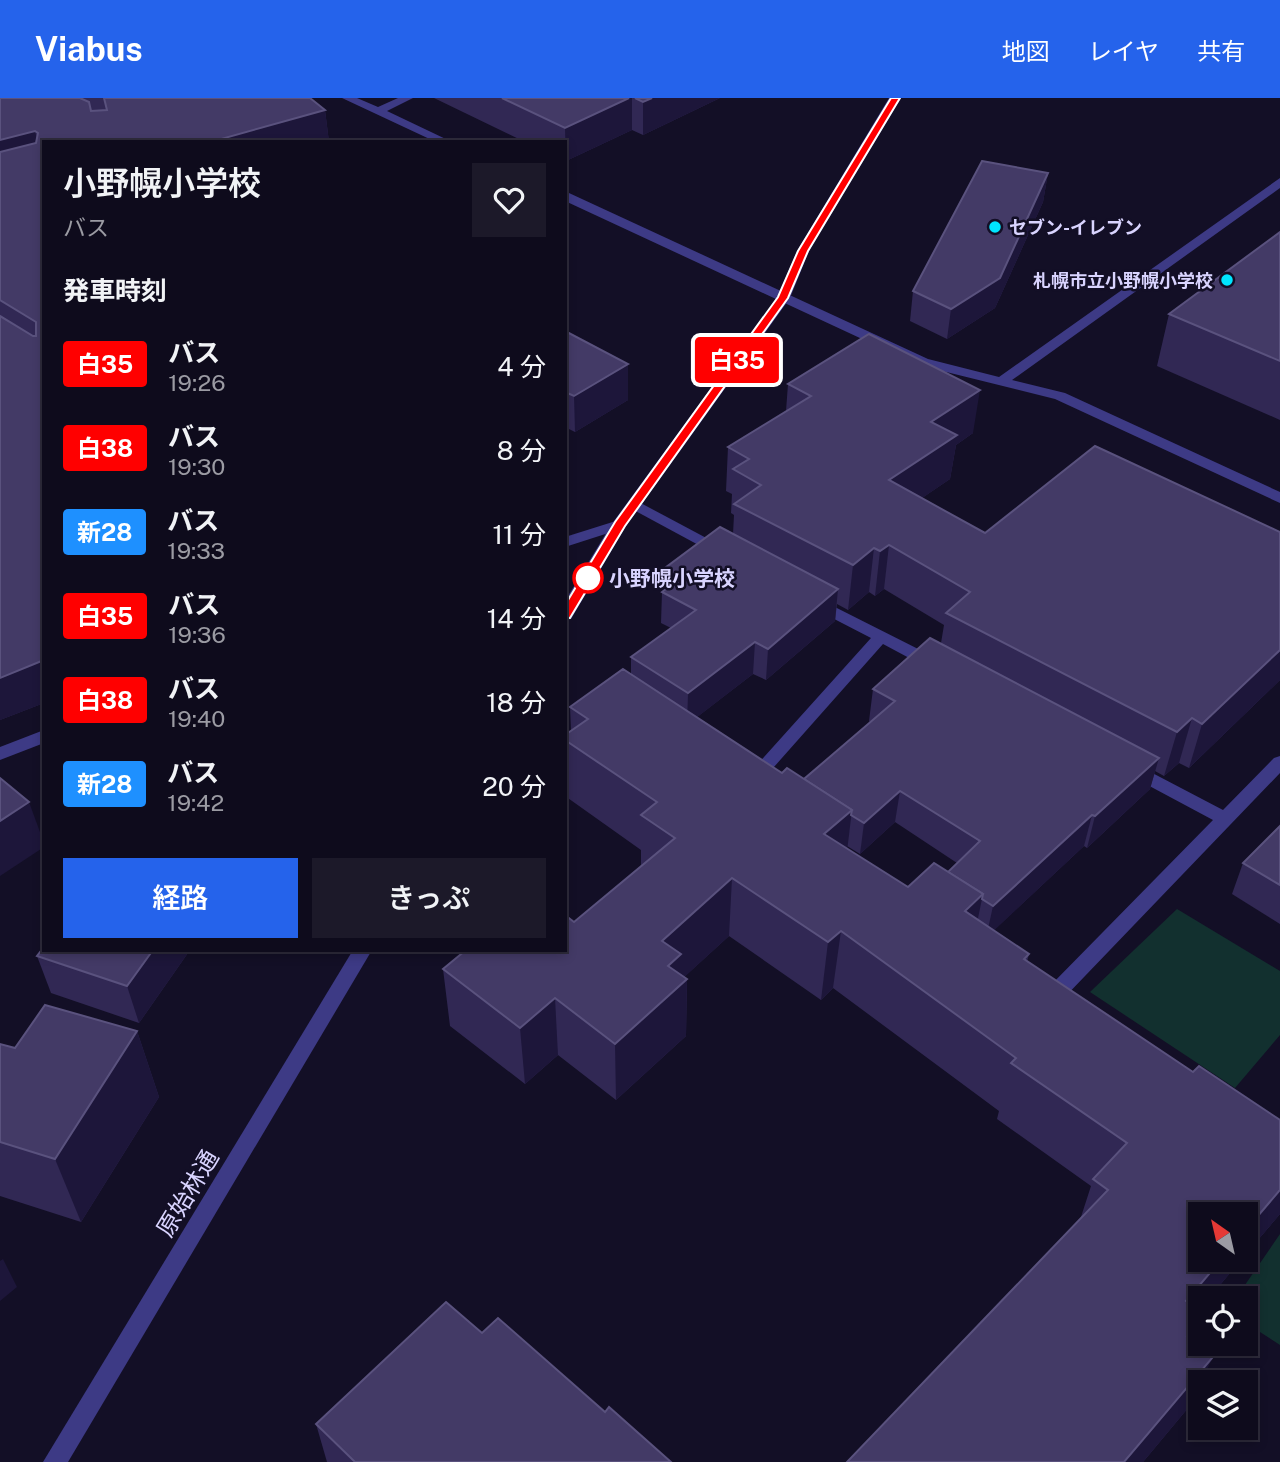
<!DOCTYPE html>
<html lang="ja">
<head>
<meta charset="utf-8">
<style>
	:root { --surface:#0e0b1c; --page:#1c1929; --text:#f1f3f6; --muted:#9b9ba3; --line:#2e2b3b; --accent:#2563eb }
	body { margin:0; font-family:"Public Sans","Noto Sans JP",sans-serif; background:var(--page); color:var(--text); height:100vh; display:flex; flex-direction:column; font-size:26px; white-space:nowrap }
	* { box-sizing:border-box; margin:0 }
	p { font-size:23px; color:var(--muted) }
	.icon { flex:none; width:38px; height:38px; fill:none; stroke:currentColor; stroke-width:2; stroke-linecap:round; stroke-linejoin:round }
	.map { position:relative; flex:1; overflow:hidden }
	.panel { position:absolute; left:42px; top:42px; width:525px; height:812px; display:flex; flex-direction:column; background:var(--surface); border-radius:0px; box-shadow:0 4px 10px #0003,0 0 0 2px var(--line) }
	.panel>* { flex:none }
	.badge { padding:0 14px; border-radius:5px; font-size:24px; line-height:46px }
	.needle { width:46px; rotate:326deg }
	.buttons { position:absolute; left:1188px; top:1104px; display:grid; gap:14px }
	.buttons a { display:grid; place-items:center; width:70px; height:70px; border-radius:0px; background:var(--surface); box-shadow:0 4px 10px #0003,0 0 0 2px var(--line); font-size:35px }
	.map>.badge { position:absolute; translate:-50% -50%; box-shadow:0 0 0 4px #fff }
	h2 { padding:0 21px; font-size:26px; line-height:63px }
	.round { display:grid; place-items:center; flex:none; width:74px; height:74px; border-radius:0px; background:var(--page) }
	.summary { display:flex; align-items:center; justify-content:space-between; height:119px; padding:0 21px }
	h1 { font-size:33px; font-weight:600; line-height:52px }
	.action { display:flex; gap:14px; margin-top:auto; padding:14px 21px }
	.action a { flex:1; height:80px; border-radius:0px; background:var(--accent); color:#fff; font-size:28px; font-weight:600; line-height:80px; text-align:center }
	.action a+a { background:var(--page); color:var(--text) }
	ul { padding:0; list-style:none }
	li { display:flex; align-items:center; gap:21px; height:84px; padding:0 21px }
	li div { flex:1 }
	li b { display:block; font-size:26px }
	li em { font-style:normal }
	li .badge { min-width:77px; font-weight:700; text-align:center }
	header { display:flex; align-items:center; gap:42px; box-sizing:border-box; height:98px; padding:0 35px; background:var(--accent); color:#fff }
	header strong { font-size:33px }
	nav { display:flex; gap:38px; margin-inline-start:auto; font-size:24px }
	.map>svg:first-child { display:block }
	.green { fill:#12302f }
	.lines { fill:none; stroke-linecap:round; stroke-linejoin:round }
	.minor { fill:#3d3a85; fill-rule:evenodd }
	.tertiary { fill:#3d3a85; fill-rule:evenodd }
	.wall { fill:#312854; fill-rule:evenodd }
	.shaded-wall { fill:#1d163a }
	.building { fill:#433a66; stroke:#5a527e; stroke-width:2 }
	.line { fill:#f00; stroke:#fff; stroke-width:2 }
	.poi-dot { fill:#00e5ff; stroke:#130f26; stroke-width:2.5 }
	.stop-dot { fill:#fff; stroke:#f00; stroke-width:3.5 }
	.labels { text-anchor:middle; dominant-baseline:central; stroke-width:5; stroke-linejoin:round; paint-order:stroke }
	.far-poi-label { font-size:18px; font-weight:bold; fill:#d9d4ff; stroke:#130f26; text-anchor:start }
	.stop-label { font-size:21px; font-weight:bold; fill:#d9d4ff; stroke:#130f26; text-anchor:start }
	.near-street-label { font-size:24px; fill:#d9d4ff; stroke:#130f26 }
</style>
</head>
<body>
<header>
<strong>Viabus</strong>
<nav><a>地図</a><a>レイヤ</a><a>共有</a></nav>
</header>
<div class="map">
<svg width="1280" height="1364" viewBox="0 0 1280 1364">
	<rect width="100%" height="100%" fill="#130f26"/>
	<g class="green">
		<polygon points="1177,811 1280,873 1280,937 1235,990 1090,894"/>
		<polygon points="1280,1136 1280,1247 1246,1225 1246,1200 1236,1200"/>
	</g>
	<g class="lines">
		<g class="minor">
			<polygon points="342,0 357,0 378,9 398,0 413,0 387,13 452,44 436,44"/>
			<polygon points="1280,80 1280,90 1012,282 1065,295 1280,394 1280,405 1055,301 918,267 565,103 565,94 569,95 928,261 999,279"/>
			<polygon points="635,402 727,451 730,454 727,457 717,457 630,410 628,407"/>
			<polygon points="619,422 627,427 624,430 565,449 565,439"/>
			<polygon points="817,500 938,561 940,565 932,571 926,569 883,546 758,687 746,687 743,683 746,679 871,540 811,509 809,505"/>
			<polygon points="44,632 44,645 0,662 0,649"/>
			<polygon points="1280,658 1280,675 1061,903 1054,905 1047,903 1044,897 1047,891 1213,722 1127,676 1124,672 1127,668 1139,668 1223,712 1274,660"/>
		</g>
		<g class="tertiary">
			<polygon points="889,0 901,0 809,153 790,200 626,428 571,521 565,522 565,503 611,427 777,200 797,153"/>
			<polygon points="353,852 372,852 68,1364 43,1364"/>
		</g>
	</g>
	<g class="wall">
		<polygon points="0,0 310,0 325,12 329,44 44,44 44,605 0,622"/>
		<polygon points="434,0 720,0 643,37 632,32 566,63 565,44 525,44"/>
		<polygon points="1048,75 1043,104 995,210 947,241 910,223 913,193"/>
		<polygon points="1280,134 1280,322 1157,268 1169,216"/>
		<polygon points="565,233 628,302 575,334 567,330 565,331"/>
		<path d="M788,286L973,335L956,347L950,381L922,400L985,435L1280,434V582L1189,670L1179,665L1164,678L1155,673L1150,691L1087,750L1084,748L994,832L1029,856L1027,864L1193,974L1280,1022V1116L1246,1156V1116L1200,1162H1241L1209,1200H1200V1210L1198,1213L1200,1215V1226L1193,1243L1188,1310L1143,1364H847L1080,1122L1091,1088L997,1021L999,1013L833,890L821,902L729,838L684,879L687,881L686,938L616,1002L558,957L525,986L450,928L443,871L574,824L641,768V752L565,698V637L571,633L570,609L631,577V559L671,530L661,525L662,494L665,491V470L733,436L734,417L731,415L732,396L726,393L728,349L786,313ZM884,491L944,527L941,545L873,591L869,623L870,624L804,681L782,675L697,619L753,576L766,582L835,523L837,506L848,512L869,494L875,498ZM895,724L957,765L948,774L908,789L847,751V748L860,756Z"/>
		<polygon points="1280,728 1280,826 1232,796 1243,765"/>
		<polygon points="190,852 139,925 51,895 37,858"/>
		<polygon points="137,933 159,999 81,1124 0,1098 0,946 15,950"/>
		<polygon points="482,1235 605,1314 671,1364 327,1364 316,1326"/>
	</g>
	<g class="shaded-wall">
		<polygon points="629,0 632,0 632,32 566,63 565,30"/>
		<polygon points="652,0 720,0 643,37 643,4"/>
		<polygon points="325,12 329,44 221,44 221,41"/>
		<polygon points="35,33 43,66 0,78 0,42"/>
		<polygon points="1048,75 1043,104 995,210 947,241 951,211"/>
		<polygon points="628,266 628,302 575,334 574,298"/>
		<polygon points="980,292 973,335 956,347 950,381 884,426 889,382 931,324"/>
		<polygon points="566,293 567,330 565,331 565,294"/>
		<polygon points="889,447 884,491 875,498 880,453"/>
		<polygon points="874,450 869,494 848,512 853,467"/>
		<polygon points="838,491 835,523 766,582 768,551"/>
		<polygon points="755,544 753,576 687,627 688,595"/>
		<polygon points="1280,552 1280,582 1189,670 1202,626"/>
		<polygon points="44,562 44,605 0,622 0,580"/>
		<polygon points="1192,620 1179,665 1164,678 1177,634"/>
		<polygon points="1159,660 1150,691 1087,750 1095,718"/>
		<polygon points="900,693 895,724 860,756 864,725"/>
		<polygon points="29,704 44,745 44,749 0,778 0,723"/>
		<polygon points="852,712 845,770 824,736"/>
		<polygon points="1092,717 1084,748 986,840 993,808"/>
		<polygon points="732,780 729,838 680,883 687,881 686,938 616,1002 615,946 662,843"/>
		<polygon points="983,796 971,854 965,813"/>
		<polygon points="841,833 833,890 821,902 828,844"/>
		<polygon points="153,852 190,852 139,925 127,888"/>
		<polygon points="555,900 558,957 525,986 520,930"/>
		<polygon points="137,933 159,999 81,1124 55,1061"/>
		<polygon points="1280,1092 1280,1116 1246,1156 1246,1132"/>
		<polygon points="3,1161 17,1189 0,1203 0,1163"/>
		<polygon points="1221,1162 1241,1162 1209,1200 1200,1200 1200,1210 1163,1255 1186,1203"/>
		<polygon points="1200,1222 1200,1226 1180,1269 1187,1238"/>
		<polygon points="1213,1259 1188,1310 1143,1364 1124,1364"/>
	</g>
	<g class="building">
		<polygon points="0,0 80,0 89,4 91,13 107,12 104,0 310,0 325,12 221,41 226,44 44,44 44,562 0,580 0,218 33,238 36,238 36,224 0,202 0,54 36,45 38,35 35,33 0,42"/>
		<polygon points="502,0 629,0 565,30"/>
		<polygon points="635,0 652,0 643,4"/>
		<polygon points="982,63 1048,75 1000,180 951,211 913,193"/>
		<polygon points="1280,134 1280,263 1169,216"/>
		<polygon points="565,233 628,266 574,298 565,294"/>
		<polygon points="869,236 980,292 931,324 957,337 889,382 985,435 1095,348 1280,434 1280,552 1202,626 1192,620 1177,634 946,515 970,494 889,447 880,453 874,450 853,467 734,406 761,387 733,371 749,361 728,349 811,298 788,286"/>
		<polygon points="720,429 838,491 768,551 755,544 688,595 631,559 696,512 662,494 681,479 665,470"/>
		<polygon points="930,540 1159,660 1095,718 1092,717 993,808 982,801 983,796 948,774 980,743 900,693 864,725 851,717 852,712 804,681 895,603 873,591"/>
		<polygon points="623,571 782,675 787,670 852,712 824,736 908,789 934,765 983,796 965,813 1029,856 1024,861 1193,974 1199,968 1280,1022 1280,1092 1246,1132 1246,1116 1200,1116 1200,1162 1221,1162 1186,1203 1200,1215 1200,1222 1187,1238 1213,1259 1124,1364 847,1364 1108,1092 1093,1081 1127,1045 1011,965 1016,960 841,833 828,844 732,780 662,843 681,856 668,868 687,881 615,946 555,900 520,930 443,871 466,852 565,852 565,817 574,824 675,740 641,717 657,704 565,642 565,637 588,621 570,609"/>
		<polygon points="0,680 29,704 0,723"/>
		<polygon points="1280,728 1280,787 1243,765"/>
		<polygon points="44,849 44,852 153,852 127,888 37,858"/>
		<polygon points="45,907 137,933 55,1061 0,1044 0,946 15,950"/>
		<polygon points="446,1204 482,1235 498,1220 605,1314 609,1309 671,1364 355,1364 316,1326"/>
	</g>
	<polygon class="line" points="891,0 900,0 808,153 788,200 625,428 570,520 561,520 559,517 615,424 778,199 798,153"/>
	<g class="poi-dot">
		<circle cx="995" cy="129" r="7"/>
		<circle cx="1227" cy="182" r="7"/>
	</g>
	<circle class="stop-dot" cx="588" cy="480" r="14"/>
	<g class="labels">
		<g class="far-poi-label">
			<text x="1009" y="129">セブン-イレブン</text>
			<text x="1213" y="182" text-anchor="end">札幌市立小野幌小学校</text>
		</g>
		<g class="stop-label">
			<text x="609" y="480">小野幌小学校</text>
		</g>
		<g class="near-street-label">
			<text transform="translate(187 1095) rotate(-59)">原始林通</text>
		</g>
	</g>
</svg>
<div class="buttons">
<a><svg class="needle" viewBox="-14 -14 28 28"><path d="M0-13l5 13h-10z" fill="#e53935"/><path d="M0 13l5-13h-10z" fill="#9b9ba3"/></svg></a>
<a><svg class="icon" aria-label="locate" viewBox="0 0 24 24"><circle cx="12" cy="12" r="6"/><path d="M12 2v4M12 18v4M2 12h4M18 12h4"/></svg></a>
<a><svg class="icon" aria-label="layers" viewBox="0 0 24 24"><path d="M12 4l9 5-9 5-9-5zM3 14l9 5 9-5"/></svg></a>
</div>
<b class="badge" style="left:737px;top:262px;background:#f00;color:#fff">白35</b>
<section class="panel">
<div class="summary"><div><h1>小野幌小学校</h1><p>バス</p></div><a class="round"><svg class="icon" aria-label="heart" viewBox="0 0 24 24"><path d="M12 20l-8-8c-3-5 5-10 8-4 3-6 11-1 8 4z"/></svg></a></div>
<h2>発車時刻</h2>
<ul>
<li><span class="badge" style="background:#f00;color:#fff">白35</span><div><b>バス</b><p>19:26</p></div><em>4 分</em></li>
<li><span class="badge" style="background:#f00;color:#fff">白38</span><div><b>バス</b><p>19:30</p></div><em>8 分</em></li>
<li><span class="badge" style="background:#1e90ff;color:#fff">新28</span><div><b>バス</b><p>19:33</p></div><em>11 分</em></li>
<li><span class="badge" style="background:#f00;color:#fff">白35</span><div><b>バス</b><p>19:36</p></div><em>14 分</em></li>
<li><span class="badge" style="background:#f00;color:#fff">白38</span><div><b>バス</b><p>19:40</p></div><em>18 分</em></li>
<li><span class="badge" style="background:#1e90ff;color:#fff">新28</span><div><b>バス</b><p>19:42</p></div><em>20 分</em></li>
</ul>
<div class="action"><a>経路</a><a>きっぷ</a></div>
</section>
</div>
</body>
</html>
